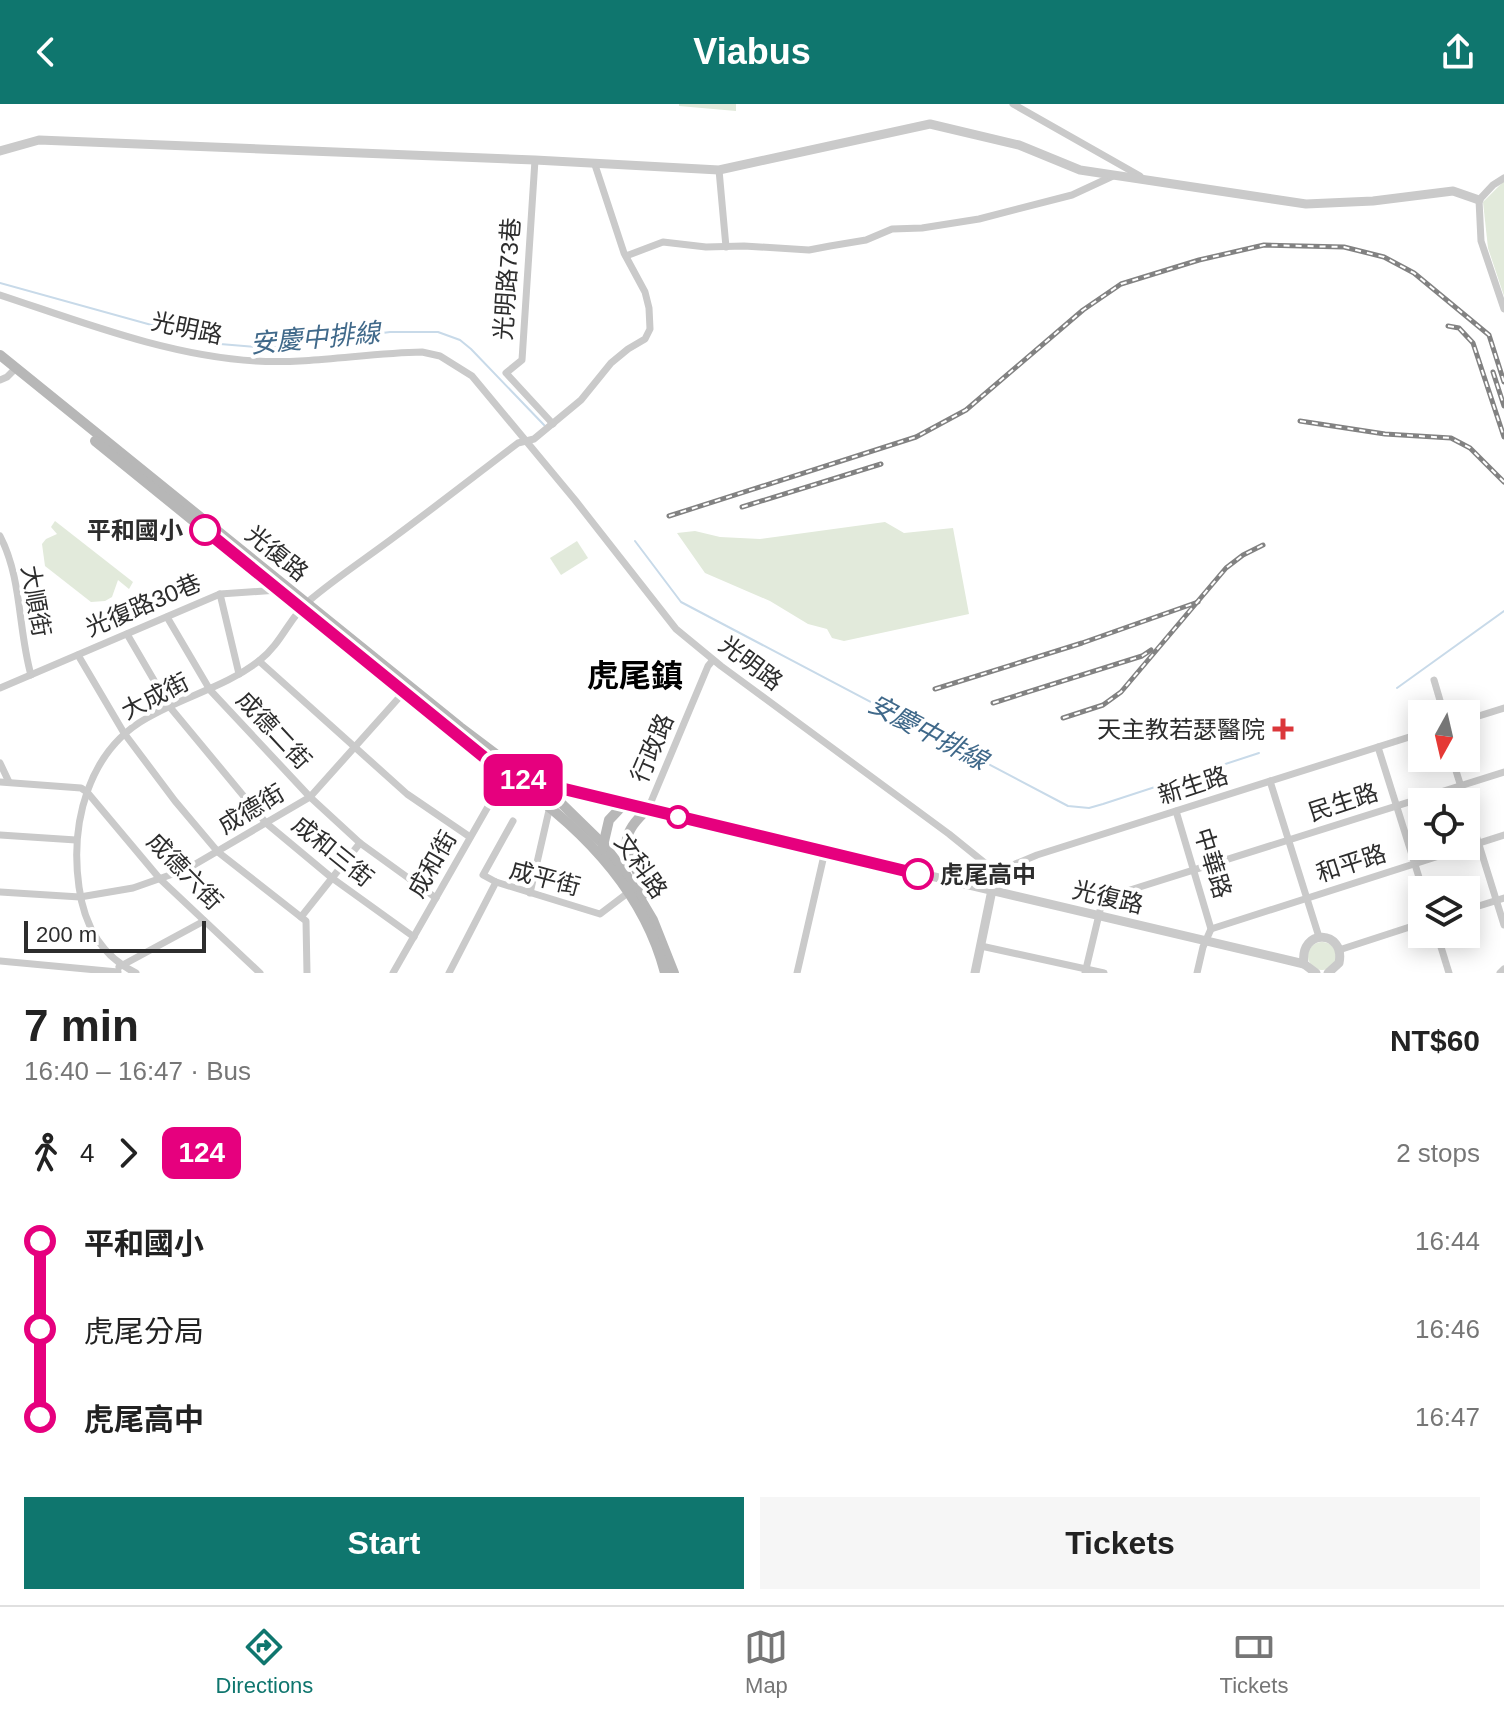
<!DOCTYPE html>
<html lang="en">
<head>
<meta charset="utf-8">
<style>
	:root { --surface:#fff; --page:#f6f6f6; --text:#222; --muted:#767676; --line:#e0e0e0; --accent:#0f766e }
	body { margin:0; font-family:Helvetica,"Noto Sans TC",sans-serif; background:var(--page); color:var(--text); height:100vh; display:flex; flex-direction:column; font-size:30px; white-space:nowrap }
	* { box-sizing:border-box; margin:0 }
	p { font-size:26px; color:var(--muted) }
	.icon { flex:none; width:44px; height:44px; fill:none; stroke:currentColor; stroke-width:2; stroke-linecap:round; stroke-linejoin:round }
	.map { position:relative; height:869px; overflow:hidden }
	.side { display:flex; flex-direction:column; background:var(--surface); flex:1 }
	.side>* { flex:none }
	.badge { padding:0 16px; border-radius:12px; font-size:28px; line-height:52px }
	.needle { width:52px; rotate:188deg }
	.controls { position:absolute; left:1408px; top:596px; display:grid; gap:16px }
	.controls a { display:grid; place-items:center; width:72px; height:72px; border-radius:0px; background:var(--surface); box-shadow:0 4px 20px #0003; font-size:40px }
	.scale { position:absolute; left:24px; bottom:20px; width:182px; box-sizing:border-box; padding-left:8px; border:4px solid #2d2d2d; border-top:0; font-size:22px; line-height:28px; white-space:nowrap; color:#2d2d2d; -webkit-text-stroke:6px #fff; paint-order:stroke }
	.map>.badge { position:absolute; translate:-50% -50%; box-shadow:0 0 0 4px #fff }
	.legs { display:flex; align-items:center; gap:12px; height:88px; padding:0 24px; font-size:26px }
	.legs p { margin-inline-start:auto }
	.head { display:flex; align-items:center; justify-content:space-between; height:136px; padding:0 24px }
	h1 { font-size:44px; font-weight:700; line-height:60px }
	.action { display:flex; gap:16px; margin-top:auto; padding:16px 24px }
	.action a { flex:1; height:92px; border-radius:0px; background:var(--accent); color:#fff; font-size:32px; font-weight:700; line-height:92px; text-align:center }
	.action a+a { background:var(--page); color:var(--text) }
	ul { padding:0 24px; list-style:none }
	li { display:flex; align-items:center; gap:28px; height:88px; font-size:30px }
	li i { display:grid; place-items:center; width:12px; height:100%; margin:0 10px; background:currentColor }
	li i::after { content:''; width:20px; height:20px; margin:-10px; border:6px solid; border-radius:50%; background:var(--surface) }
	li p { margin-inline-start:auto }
	li:first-child i { background:linear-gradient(#0000 50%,currentColor 0) }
	li:last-child i { background:linear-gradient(currentColor 50%,#0000 0) }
	header { display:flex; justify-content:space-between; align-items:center; height:104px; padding:0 24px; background:var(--accent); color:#fff; font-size:36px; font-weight:700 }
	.tabs { display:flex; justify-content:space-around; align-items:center; height:112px; border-top:2px solid var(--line); background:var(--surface); font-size:22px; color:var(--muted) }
	.tabs a { display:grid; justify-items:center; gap:4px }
	.tabs .active { color:var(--accent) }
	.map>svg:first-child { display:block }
	.green { fill:#e2eadb }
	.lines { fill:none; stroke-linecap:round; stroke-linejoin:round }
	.stream { stroke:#c8dae9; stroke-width:2 }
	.minor { stroke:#cacaca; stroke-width:7 }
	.tertiary { stroke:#cacaca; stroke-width:9 }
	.secondary { stroke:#b7b7b7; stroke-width:10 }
	.rail-casing { stroke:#828282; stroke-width:5 }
	.rail { stroke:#fff; stroke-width:2; stroke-dasharray:6; stroke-linecap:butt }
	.line-1-casing { stroke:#fff; stroke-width:18 }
	.line-1 { stroke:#e6007e; stroke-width:12 }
	.stop-1-dot { fill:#fff; stroke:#e6007e; stroke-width:4 }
	.poi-dot { fill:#db373a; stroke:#fff; stroke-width:3 }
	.labels { text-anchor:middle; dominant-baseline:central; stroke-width:8; stroke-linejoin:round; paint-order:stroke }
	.street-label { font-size:24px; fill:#2d2d2d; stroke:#fff }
	.stop-label { font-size:24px; font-weight:bold; fill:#2d2d2d; stroke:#fff; text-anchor:end }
	.poi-label { font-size:24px; fill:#2d2d2d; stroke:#fff; text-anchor:end }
	.water-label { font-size:26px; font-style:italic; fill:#40698a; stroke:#fff }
	.district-label { font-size:32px; font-weight:bold; fill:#000; stroke:#fff }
</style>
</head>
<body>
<header><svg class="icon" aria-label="back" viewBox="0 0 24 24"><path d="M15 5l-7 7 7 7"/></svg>Viabus<svg class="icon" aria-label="share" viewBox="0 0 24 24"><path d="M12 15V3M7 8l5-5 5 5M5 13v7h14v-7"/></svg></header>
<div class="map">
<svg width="1504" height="869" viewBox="0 0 1504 869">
	<rect width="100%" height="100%" fill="#fff"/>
	<g class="green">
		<polygon points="679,0 736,0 736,7 679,2"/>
		<polygon points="1504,77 1504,192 1488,144 1483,98"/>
		<polygon points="55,417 133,478 129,485 118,476 112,493 105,497 91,498 45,462 42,440 46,435 57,430 51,423"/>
		<polygon points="885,418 904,429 953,424 969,510 844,537 832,534 827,525 808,520 770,497 705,469 677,429 695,427 720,433 760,435"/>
		<polygon points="577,437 588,454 561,471 550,454"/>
		<circle cx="1322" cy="852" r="14"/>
	</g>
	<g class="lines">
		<g class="stream">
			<polyline points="0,179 220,240 268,244 390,228 438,228 460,236 471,245 545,322"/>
			<polyline points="635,437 681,498 1068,702 1089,704 1103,700 1259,649"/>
			<polyline points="1397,584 1504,507"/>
		</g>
		<g class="minor">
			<polyline points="1013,0 1140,72"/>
			<polyline points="535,56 522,256 506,269 553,320"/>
			<polyline points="719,66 726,143"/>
			<polyline points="1504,74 1493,81 1479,96 1481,137 1504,205"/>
			<polyline points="626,152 663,138 706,143 744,142 809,146 830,142 866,136 892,125 922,124 979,115 1072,91 1113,72"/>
			<path d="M0,191C82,218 169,252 256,257C312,260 366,249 422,248L440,252L472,272L575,396L676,525L721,562L949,730L996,768"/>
			<polyline points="0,276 7,273 16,264"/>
			<path d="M0,432C22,474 18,525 31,571"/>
			<polyline points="220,490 239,570"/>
			<polyline points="167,513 210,586 310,693 360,739 436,794"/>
			<polyline points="127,530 169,602 266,719 332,774 414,833"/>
			<polyline points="78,551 124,629 175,697 218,748 306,817 307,869"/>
			<polyline points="259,557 407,690 470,733"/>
			<polyline points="1434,576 1444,610"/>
			<polyline points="0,584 220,490 278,486"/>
			<polyline points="1466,616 1504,604"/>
			<polyline points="1378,643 1423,786"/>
			<polyline points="1452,654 1504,821"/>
			<polyline points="0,659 9,678"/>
			<polyline points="1270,677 1319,833"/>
			<polyline points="0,678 81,684 87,688 160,775 260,869"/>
			<polyline points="648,705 708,562 713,556"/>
			<polyline points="1176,707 1211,825 1203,843 1197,869"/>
			<polyline points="513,717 483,771 496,778 600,810 629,788"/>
			<polyline points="0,731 76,736"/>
			<polyline points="992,786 996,768 1037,751 1422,629"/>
			<polyline points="0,788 80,793 133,784 187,765 310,693 404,588"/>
			<polyline points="530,789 550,702"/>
			<polyline points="1466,806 1504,794"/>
			<polyline points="301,813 360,739"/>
			<polyline points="1211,825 1504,731"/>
			<polyline points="1437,830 1449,869"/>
			<polyline points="981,842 1104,869"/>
			<polyline points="1339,846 1422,819"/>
			<polyline points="0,857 118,868"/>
			<polyline points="119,863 204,817"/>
			<path d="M136,869C101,852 84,820 79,783C70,719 88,647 147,614C184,592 226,583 260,556C282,539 290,512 310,496C336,474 365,455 393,434C435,403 476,371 518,339L534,335L581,296L611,259L628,245L645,235L650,225L649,204L645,188L624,149L595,61"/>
			<polyline points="393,869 506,671"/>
			<polyline points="449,869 496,778"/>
			<polyline points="797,869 825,747"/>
			<polyline points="1085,869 1102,798 1108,793 1504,668"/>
			<polyline points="1500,869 1504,865"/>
		</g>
		<g class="tertiary">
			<polyline points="0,47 39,36 535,56 719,66 930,20 1019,41 1080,66 1306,100 1373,97 1453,87 1479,96"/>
			<polyline points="537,679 1304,860"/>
			<polyline points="975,869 992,786"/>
			<path d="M1316,869L1304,860C1299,823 1346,826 1339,859L1328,869"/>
		</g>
		<g class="secondary">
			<polyline points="0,251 460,623 562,700 604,741 624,767 653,816 674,869"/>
			<path d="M95,337L506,671C577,719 643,783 665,869"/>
			<polyline points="602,746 609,716 625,699"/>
			<path d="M642,792C643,753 603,745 648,705"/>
		</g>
		<defs>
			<g id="rail">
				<polyline points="1448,222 1459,224 1473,239 1504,333"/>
				<polyline points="1493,268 1504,302"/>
				<polyline points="1300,317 1385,330 1451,334 1470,344 1504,378"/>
				<polyline points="742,403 881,360"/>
				<polyline points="669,412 916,333 966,306 1083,206 1121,180 1199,156 1264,141 1344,143 1384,153 1414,169 1489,231 1504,278"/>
				<polyline points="935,585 1082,539 1198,498"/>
				<polyline points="993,599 1142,552 1151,546"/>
				<polyline points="1063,614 1103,601 1121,588 1226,464 1243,451 1263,441"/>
			</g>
		</defs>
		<use href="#rail" class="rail-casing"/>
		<use href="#rail" class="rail"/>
	</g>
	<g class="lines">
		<defs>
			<polyline id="line-1" points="205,426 506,671 918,770"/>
		</defs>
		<use href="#line-1" class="line-1-casing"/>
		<use href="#line-1" class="line-1"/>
	</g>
	<g class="stop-1-dot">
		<circle cx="205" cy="426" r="14"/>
		<circle cx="678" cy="713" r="10"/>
		<circle cx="918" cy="770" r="14"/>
	</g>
	<path class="poi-dot" d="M1279 613h8v8h8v8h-8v8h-8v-8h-8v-8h8z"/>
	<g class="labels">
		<g class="street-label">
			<text transform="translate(507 175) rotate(-86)">光明路73巷</text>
			<text transform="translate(187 224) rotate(12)">光明路</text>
			<text transform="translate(277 449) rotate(39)">光復路</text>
			<text transform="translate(36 497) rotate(80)">大順街</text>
			<text transform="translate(143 501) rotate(-23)">光復路30巷</text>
			<text transform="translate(751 559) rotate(37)">光明路</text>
			<text transform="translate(155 592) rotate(-27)">大成街</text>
			<text transform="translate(274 626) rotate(47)">成德二街</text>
			<text transform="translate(652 644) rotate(-67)">行政路</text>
			<text transform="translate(1193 681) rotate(-18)">新生路</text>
			<text transform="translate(1343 698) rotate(-18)">民生路</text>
			<text transform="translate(251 705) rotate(-31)">成德街</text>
			<text transform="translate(333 747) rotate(39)">成和三街</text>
			<text transform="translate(1213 759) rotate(73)">中華路</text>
			<text transform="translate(1351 759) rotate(-18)">和平路</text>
			<text transform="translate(432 760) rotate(-60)">成和街</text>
			<text transform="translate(641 762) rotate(55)">文科路</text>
			<text transform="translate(185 767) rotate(46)">成德六街</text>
			<text transform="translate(545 774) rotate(15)">成平街</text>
			<text transform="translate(1108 793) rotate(13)">光復路</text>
		</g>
		<g class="stop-label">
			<text x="183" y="426">平和國小</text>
			<text x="940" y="770" text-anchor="start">虎尾高中</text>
		</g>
		<g class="poi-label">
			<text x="1265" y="625">天主教若瑟醫院</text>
		</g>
		<g class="water-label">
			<text transform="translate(315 234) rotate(-5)">安慶中排線</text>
			<text transform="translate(928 628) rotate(28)">安慶中排線</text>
		</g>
		<g class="district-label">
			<text x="635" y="572">虎尾鎮</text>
		</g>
	</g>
</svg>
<div class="controls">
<a><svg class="needle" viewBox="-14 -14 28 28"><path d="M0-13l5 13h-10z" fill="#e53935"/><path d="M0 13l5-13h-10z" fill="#767676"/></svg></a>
<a><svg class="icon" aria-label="locate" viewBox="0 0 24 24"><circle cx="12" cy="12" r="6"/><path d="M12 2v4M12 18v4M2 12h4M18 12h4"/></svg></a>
<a><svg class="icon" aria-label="layers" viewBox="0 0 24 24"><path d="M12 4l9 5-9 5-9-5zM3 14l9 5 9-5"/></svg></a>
</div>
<div class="scale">200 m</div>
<b class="badge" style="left:523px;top:676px;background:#e6007e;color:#fff">124</b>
</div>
<section class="side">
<div class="head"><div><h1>7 min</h1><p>16:40 – 16:47 · Bus</p></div><b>NT$60</b></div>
<div class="legs"><svg class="icon" aria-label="walk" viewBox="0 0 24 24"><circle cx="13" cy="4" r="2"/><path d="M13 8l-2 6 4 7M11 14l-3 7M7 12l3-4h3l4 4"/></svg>4<svg class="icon" aria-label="forward" viewBox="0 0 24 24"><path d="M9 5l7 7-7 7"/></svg><b class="badge" style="background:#e6007e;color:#fff">124</b><p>2 stops</p></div>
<ul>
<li><i style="color:#e6007e"></i><b>平和國小</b><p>16:44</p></li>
<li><i style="color:#e6007e"></i><span>虎尾分局</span><p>16:46</p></li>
<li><i style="color:#e6007e"></i><b>虎尾高中</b><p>16:47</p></li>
</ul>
<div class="action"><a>Start</a><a>Tickets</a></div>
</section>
<nav class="tabs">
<a class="active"><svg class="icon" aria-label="directions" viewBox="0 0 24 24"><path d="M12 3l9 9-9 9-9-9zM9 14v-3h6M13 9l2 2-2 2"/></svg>Directions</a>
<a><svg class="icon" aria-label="map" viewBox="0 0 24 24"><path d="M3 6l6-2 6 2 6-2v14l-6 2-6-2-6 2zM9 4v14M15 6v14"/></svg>Map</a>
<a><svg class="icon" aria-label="tickets" viewBox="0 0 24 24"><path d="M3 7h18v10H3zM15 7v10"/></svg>Tickets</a>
</nav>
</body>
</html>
